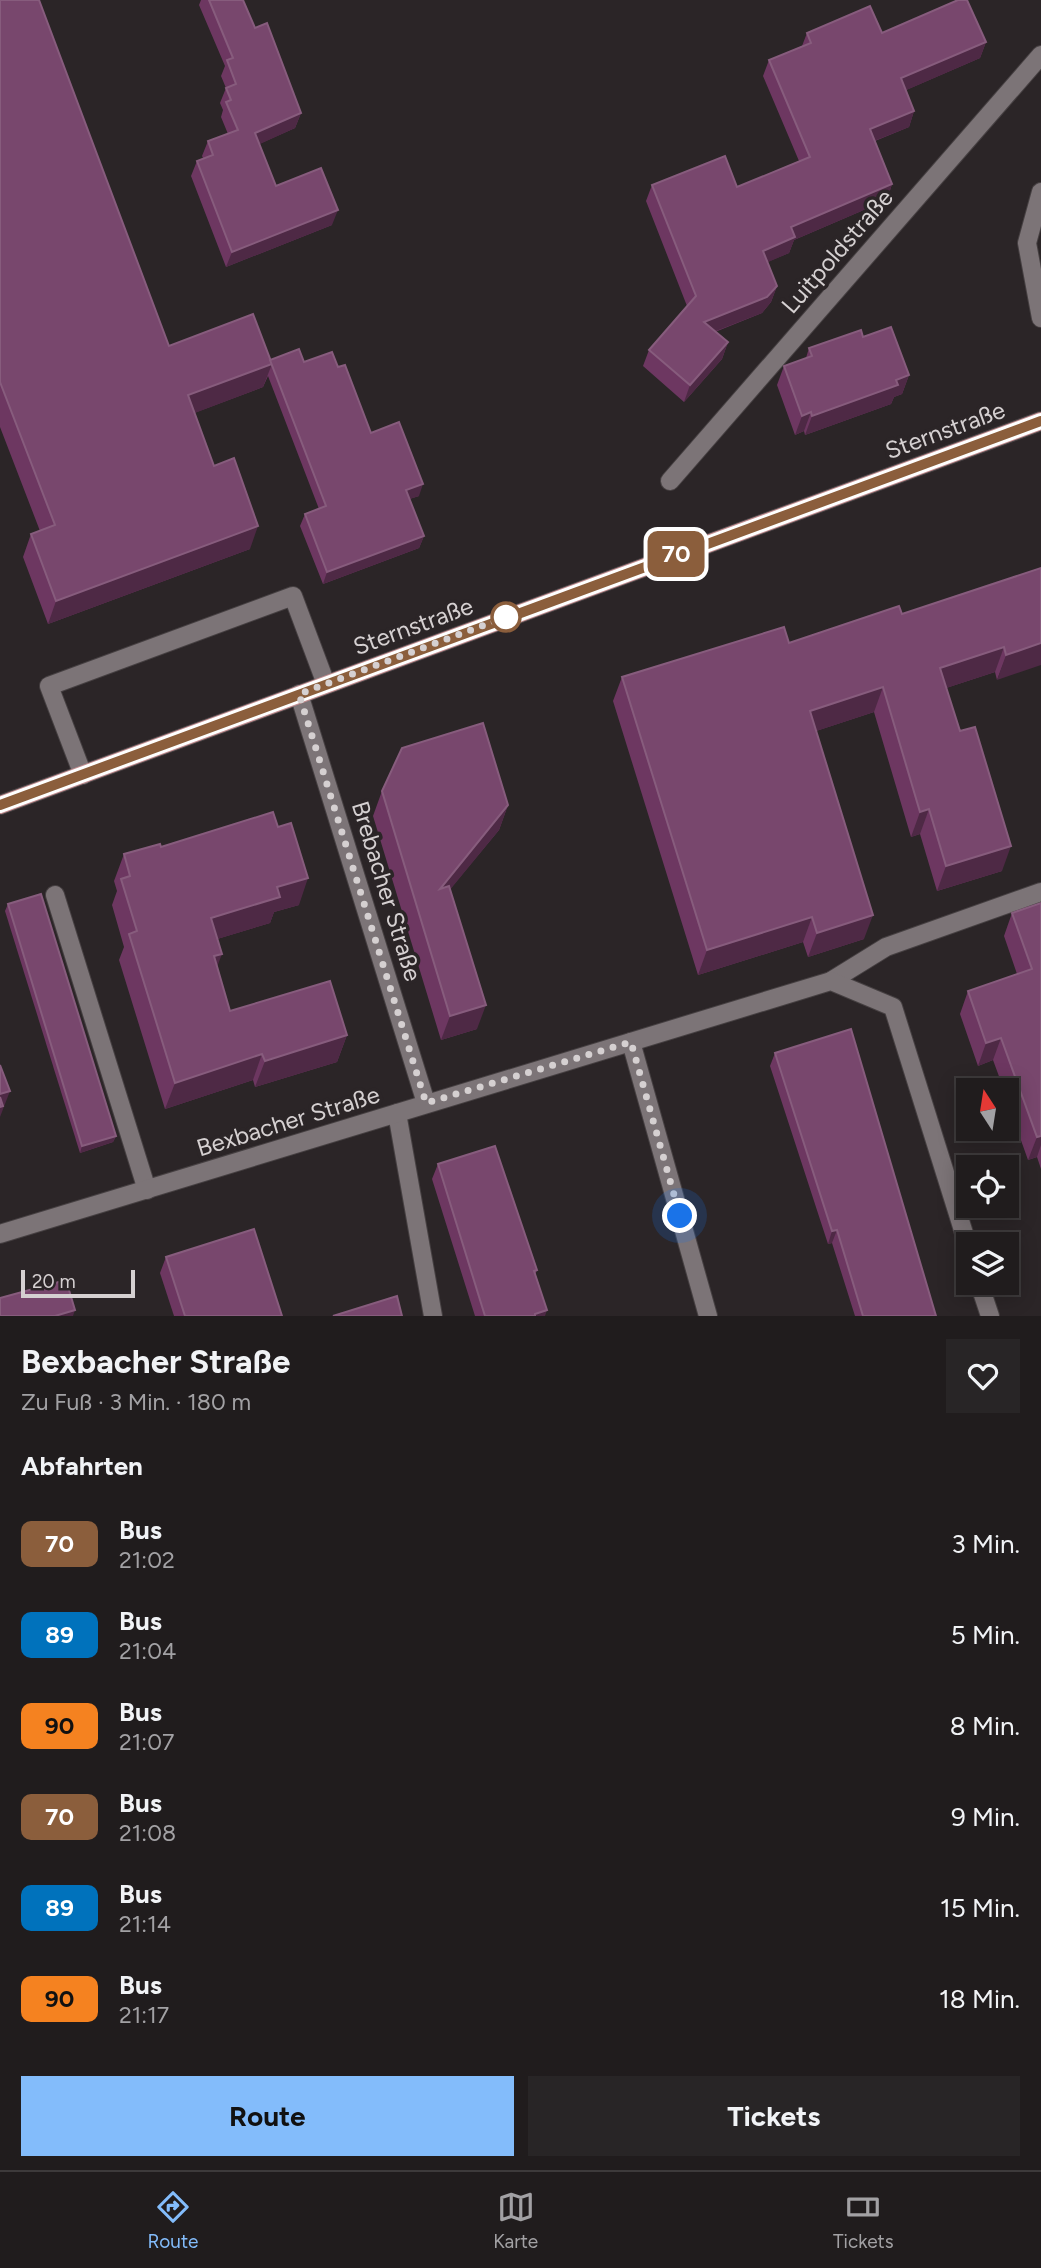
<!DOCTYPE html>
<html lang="de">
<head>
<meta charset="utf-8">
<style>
	:root { --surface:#201c1d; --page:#282526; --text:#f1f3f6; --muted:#a2a1a4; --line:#3d3a3b; --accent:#83bcfb }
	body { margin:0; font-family:Figtree,sans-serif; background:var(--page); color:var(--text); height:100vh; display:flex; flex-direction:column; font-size:26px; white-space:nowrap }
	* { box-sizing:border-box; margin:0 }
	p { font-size:23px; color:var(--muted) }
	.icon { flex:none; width:38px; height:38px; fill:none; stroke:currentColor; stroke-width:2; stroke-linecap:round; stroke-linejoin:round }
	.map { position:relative; height:1316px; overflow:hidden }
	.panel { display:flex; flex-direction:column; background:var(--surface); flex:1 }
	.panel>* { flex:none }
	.badge { padding:0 14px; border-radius:10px; font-size:24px; line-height:46px }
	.needle { width:46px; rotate:348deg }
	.controls { position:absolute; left:956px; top:1078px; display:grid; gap:14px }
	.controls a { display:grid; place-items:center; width:63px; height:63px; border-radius:0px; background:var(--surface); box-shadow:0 4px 18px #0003,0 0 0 2px var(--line); font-size:35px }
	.scale { position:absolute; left:21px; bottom:18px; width:114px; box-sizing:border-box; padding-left:7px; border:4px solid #d5d0d1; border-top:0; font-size:19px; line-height:24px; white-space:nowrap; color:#d5d0d1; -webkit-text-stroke:5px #2b2527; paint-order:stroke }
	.you { position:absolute; width:35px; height:35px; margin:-18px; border:5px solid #fff; border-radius:50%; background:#1a73e8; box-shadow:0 0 0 10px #1a73e833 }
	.map>.badge { position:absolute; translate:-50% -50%; box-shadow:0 0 0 4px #fff }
	h2 { padding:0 21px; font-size:26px; line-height:63px }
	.round { display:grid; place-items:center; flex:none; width:74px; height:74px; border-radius:0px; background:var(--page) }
	.summary { display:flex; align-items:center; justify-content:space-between; height:119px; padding:0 21px }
	h1 { font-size:33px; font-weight:700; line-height:52px }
	.primary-button { display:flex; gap:14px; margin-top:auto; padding:14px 21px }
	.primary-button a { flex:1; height:80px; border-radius:0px; background:var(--accent); color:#111; font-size:28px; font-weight:700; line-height:80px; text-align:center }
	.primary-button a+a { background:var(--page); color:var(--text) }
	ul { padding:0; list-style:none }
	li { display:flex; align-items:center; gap:21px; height:91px; padding:0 21px }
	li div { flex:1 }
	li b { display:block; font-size:26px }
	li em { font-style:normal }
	li .badge { min-width:77px; font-weight:700; text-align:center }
	.tabs { display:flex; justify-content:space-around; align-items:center; height:98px; border-top:2px solid var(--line); background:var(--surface); font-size:19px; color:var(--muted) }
	.tabs a { display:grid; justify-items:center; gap:4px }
	.tabs .current { color:var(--accent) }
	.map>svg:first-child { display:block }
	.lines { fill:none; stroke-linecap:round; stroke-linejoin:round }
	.minor-casing { stroke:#464042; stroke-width:20 }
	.major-casing { stroke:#464042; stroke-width:20 }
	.minor { stroke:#7c7477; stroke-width:18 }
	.major { stroke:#c28d90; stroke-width:18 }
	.wall { fill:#6d3761 }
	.shaded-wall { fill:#4e2945 }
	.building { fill:#78476d; stroke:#875c7d; stroke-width:2 }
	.line-casing { stroke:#fff; stroke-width:16 }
	.line { stroke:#8b5e3c; stroke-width:10 }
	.walk { stroke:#d5d0d1; stroke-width:7; stroke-dasharray:0 12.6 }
	.stop-dot { fill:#fff; stroke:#8b5e3c; stroke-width:3.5 }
	.labels { text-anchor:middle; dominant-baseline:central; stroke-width:7; stroke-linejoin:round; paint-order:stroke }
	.street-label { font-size:24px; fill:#d5d0d1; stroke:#2b2527 }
</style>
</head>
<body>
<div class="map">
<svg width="1041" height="1316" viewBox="0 0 1041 1316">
	<rect width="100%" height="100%" fill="#2b2527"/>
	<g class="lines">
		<defs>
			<g id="minor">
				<polyline points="1041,192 1027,243 1041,318"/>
				<polyline points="670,481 1041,55"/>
				<polyline points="299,694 426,1103"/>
				<polyline points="83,775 49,686 293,596 326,684"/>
				<polyline points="55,895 147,1190"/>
				<polyline points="831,981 886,947 1041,892"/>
				<polyline points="631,1042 708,1316"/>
				<polyline points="397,1113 433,1316"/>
				<polyline points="0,1234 831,981 893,1007 968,1246"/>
				<polyline points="979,1283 990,1316"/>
			</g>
			<polyline id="major" points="0,805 1041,421"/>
		</defs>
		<use href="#minor" class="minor-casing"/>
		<use href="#major" class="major-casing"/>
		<use href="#minor" class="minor"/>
		<use href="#major" class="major"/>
	</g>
	<g class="wall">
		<polygon points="0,0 169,346 270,360 304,362 338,367 371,433 419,496 409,499 424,536 419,548 323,584 300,526 305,514 319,509 268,376 263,387 194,413 214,466 250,549 48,624 23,557 31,534 40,531 0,427"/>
		<polygon points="201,0 243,0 255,28 301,113 295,128 259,144 276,186 332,225 226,267 191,176 197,161 203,158 202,156 208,141 228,134 221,117 223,110 220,103 226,88 221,76 225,66 199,5"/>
		<polygon points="807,33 882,33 986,42 980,58 906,90 914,111 909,127 875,141 892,184 887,200 794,240 789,253 767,262 777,286 771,302 762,313 715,332 728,342 722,359 684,402 643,366 649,350 687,306 646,201 652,185 737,187 799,161 763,76 769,60 802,46"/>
		<polygon points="863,337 909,375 902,394 894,397 891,404 805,435 804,431 795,435 777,385 784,366 806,358 809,348"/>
		<polygon points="1041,568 997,680 995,672 946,688 1002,871 937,891 920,834 911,837 874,712 816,731 864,939 808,957 803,942 698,975 613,701 622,677 789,643 902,614"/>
		<polygon points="382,791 508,805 499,830 450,889 477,1029 441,1040 373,816"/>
		<polygon points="161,847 299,905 274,912 270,923 217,939 217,967 230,1011 347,1035 337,1062 255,1087 253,1080 165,1109 119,960 124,947 112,905 117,891 114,881 124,854"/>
		<polygon points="1041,903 1041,1169 1037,1157 1028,1160 1006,1098 1006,1090 1004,1090 993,1060 978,1066 960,1014 968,991 1017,974 1004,936 1012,913"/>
		<polygon points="8,904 116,1136 113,1142 80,1153 5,911"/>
		<polygon points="775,1053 936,1316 855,1316 832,1243 828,1244 770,1066"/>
		<polygon points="438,1164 537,1270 535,1275 545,1316 475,1316 432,1179"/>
		<polygon points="166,1257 282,1316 174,1316 160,1273"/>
	</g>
	<g class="shaded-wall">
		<polygon points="986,42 980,58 895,95 901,78"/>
		<polygon points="914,111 909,127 864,145 870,129"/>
		<polygon points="301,113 295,128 249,149 255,133"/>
		<polygon points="892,184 887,200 794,240 789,253 757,267 763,251 791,227"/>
		<polygon points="338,210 332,225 226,267 232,252"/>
		<polygon points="777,286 771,302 762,313 698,338 704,322"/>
		<polygon points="728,342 722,359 684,402 690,385"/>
		<polygon points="272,364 263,387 179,419 188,395"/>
		<polygon points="909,375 902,394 894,397 891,404 805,435 812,416"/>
		<polygon points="811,412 804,431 795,435 802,416"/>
		<polygon points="423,484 419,496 401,502 406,490"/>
		<polygon points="258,526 250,549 48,624 56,601"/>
		<polygon points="424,536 419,548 323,584 327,572"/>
		<polygon points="1041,643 1041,665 997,680 1006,655"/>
		<polygon points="1004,647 995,672 931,693 940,668"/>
		<polygon points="883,687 874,712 801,736 810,711"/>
		<polygon points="508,805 499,830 431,913 440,889"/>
		<polygon points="929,809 920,834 911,837 920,812"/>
		<polygon points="1011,846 1002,871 937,891 946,866"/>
		<polygon points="308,878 299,905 274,912 270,923 201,944 211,918 277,887"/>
		<polygon points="873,915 864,939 808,957 817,933"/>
		<polygon points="812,917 803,942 698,975 707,950"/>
		<polygon points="222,954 212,980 214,956"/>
		<polygon points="486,1005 477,1029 441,1040 450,1016"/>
		<polygon points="347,1035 337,1062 255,1087 265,1061"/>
		<polygon points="1001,1038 993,1060 978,1066 986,1043"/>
		<polygon points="262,1054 253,1080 165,1109 175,1083"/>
		<polygon points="10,1091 0,1117 0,1094"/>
		<polygon points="116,1136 113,1142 80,1153 82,1146"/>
		<polygon points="1041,1136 1041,1145 1037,1157 1028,1160 1037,1137"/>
		<polygon points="837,1230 832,1243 828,1244 832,1231"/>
		<polygon points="75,1310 73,1316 55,1316"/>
		<polygon points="547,1310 545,1316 534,1316 535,1314"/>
	</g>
	<g class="building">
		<polygon points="0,0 39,0 169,346 253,314 272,364 188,395 214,466 234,458 258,526 56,601 31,534 55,525 0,382"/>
		<polygon points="209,0 243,0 255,28 267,23 301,113 255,133 276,186 321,168 338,210 232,252 197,161 213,155 208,141 238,130 226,102 231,100 226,88 236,84 227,60 233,58"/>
		<polygon points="958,0 967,0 986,42 901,78 914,111 870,129 892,184 791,227 795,237 763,251 777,286 767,297 704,322 728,342 690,385 649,350 696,296 652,185 725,156 737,187 810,157 769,60 811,43 807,33 870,6 882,33"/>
		<polygon points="891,327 909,375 896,380 898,385 812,416 811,412 802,416 784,366 812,356 809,348 861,330 863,337"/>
		<polygon points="299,349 304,362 332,352 338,367 345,365 371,433 399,422 423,484 406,490 424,536 327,572 305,514 326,506 270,360"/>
		<polygon points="1041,568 1041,643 1006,655 1004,647 940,668 960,731 975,727 1011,846 946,866 929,809 920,812 883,687 810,711 873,915 817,933 812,917 707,950 622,677 784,627 789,643 899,606 902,614"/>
		<polygon points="483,723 508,805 440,889 449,886 486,1005 450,1016 382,791 402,748"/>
		<polygon points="273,812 278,827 291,823 308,878 277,887 280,897 211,918 222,954 214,956 230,1011 330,981 347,1035 265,1061 262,1054 175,1083 129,934 137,931 121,879 130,876 124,854 160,844 161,847"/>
		<polygon points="41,894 116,1136 82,1146 8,904"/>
		<polygon points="1041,903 1041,1136 1037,1137 1001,1038 986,1043 968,991 1032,969 1012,913"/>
		<polygon points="851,1029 936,1316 863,1316 837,1230 832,1231 775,1053"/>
		<polygon points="0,1065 10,1091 0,1094"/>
		<polygon points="0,1097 3,1106 0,1107"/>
		<polygon points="495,1146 537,1270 534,1271 547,1310 535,1314 535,1316 485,1316 438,1164"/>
		<polygon points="254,1229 282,1316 185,1316 166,1257"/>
		<polygon points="66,1280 75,1310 55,1316 0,1316 0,1298"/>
		<polygon points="397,1296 402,1316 333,1316"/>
	</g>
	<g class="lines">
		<defs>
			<polyline id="line" points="0,805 1041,421"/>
		</defs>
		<use href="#line" class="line-casing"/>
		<use href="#line" class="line"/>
		<polyline class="walk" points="506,617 299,694 426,1103 631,1042 680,1216"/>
	</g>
	<circle class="stop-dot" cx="506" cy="617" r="14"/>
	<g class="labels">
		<g class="street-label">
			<text transform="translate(837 251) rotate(-49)">Luitpoldstraße</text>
			<text transform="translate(945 430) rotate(-20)">Sternstraße</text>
			<text transform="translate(413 626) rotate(-20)">Sternstraße</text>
			<text transform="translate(387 891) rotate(73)">Brebacher Straße</text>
			<text transform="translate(288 1121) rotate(-17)">Bexbacher Straße</text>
		</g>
	</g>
</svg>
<div class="controls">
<a><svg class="needle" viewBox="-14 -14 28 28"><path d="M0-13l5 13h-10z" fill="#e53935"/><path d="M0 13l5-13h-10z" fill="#a2a1a4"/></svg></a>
<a><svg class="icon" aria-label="locate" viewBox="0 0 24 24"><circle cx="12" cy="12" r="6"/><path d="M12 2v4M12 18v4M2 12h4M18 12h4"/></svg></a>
<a><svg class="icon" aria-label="layers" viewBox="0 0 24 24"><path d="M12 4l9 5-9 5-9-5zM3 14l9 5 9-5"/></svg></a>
</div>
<div class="scale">20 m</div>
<div class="you" style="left:680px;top:1216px"></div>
<b class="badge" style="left:676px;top:554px;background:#8b5e3c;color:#fff">70</b>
</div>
<section class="panel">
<div class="summary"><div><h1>Bexbacher Straße</h1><p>Zu Fuß · 3 Min. · 180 m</p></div><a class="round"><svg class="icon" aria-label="heart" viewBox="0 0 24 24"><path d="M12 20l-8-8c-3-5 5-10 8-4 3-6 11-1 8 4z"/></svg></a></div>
<h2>Abfahrten</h2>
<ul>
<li><span class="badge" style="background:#8b5e3c;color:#fff">70</span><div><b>Bus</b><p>21:02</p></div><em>3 Min.</em></li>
<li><span class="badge" style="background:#0072bc;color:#fff">89</span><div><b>Bus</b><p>21:04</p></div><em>5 Min.</em></li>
<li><span class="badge" style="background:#f58220;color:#111">90</span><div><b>Bus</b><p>21:07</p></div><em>8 Min.</em></li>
<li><span class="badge" style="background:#8b5e3c;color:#fff">70</span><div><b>Bus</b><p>21:08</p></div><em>9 Min.</em></li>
<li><span class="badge" style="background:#0072bc;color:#fff">89</span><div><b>Bus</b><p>21:14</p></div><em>15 Min.</em></li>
<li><span class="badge" style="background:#f58220;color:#111">90</span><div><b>Bus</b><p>21:17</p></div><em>18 Min.</em></li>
</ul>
<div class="primary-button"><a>Route</a><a>Tickets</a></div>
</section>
<nav class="tabs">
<a class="current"><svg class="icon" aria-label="directions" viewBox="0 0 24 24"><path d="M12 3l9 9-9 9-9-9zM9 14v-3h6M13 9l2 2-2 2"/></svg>Route</a>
<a><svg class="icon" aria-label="map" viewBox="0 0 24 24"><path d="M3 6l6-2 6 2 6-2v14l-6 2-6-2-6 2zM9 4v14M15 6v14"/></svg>Karte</a>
<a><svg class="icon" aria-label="tickets" viewBox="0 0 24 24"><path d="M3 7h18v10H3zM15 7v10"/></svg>Tickets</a>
</nav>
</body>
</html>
